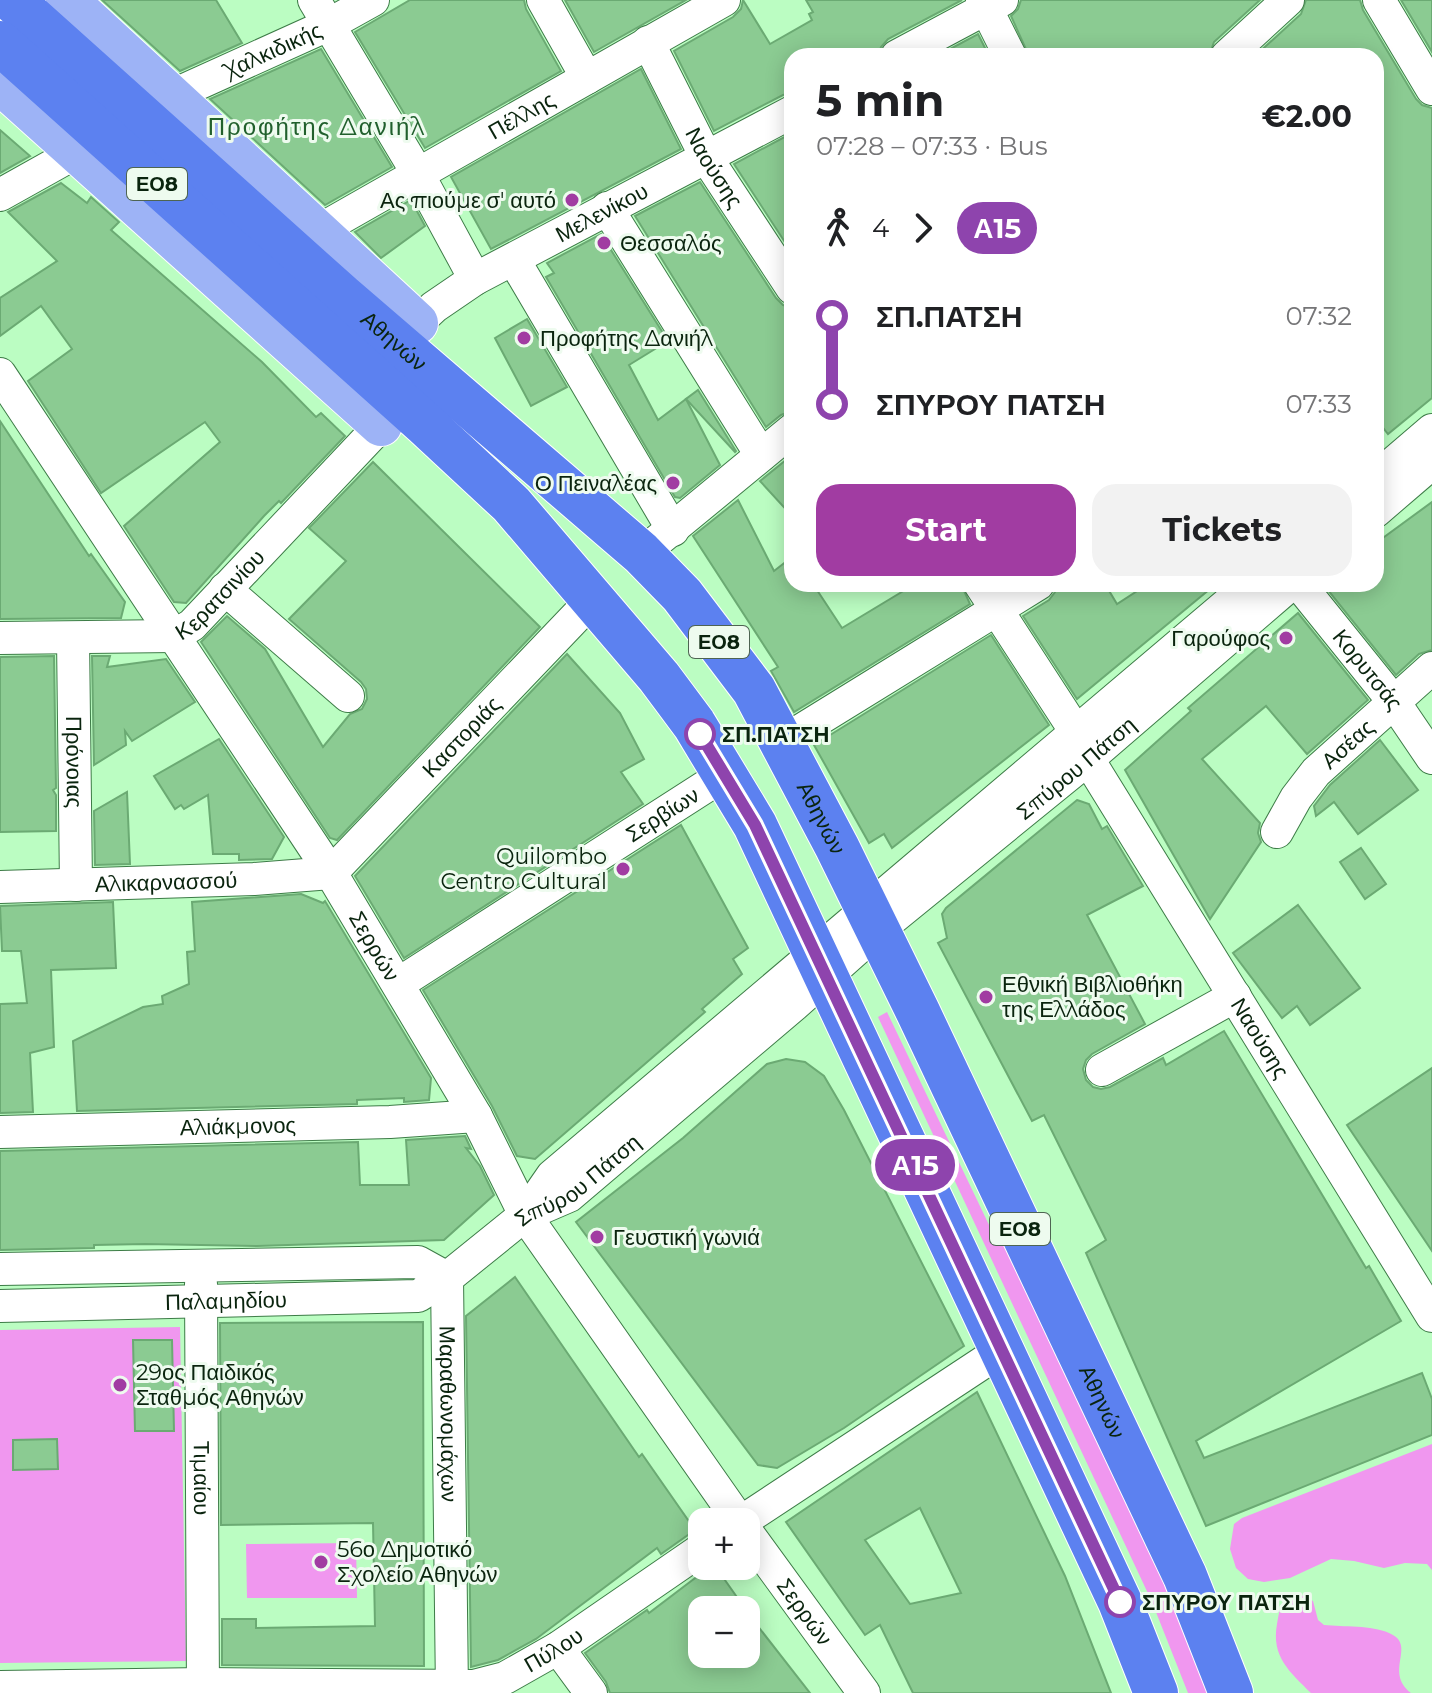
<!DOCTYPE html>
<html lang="en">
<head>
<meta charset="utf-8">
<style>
	:root { --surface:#fff; --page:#f2f2f2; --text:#202124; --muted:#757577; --accent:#a13ca2 }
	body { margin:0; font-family:Montserrat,sans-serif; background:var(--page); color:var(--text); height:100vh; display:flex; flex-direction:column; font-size:30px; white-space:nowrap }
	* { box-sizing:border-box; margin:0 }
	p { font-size:26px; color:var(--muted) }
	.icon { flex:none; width:44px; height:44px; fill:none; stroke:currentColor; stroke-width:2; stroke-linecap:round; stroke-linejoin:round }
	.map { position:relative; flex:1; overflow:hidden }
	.details { position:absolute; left:784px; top:48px; width:600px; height:544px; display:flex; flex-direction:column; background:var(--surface); border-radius:24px; box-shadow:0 4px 20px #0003 }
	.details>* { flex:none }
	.badge { padding:0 16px; border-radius:26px; font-size:28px; line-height:52px }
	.controls { position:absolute; left:688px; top:1508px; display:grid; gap:16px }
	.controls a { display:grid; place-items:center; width:72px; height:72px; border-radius:16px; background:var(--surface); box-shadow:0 4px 20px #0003; font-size:40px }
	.map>.badge { position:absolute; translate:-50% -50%; box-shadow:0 0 0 4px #fff }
	.legs { display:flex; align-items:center; gap:12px; height:88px; padding:0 32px; font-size:26px }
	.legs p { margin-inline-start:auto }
	.head { display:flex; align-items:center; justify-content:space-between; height:136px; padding:0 32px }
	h1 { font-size:44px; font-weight:700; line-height:60px }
	.primary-button { display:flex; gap:16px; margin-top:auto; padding:16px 32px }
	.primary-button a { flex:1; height:92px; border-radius:24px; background:var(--accent); color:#fff; font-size:32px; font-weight:700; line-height:92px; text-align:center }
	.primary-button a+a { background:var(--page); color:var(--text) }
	ul { padding:0 32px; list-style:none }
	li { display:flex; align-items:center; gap:28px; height:88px; font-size:30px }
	li i { display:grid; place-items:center; width:12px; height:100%; margin:0 10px; background:currentColor }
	li i::after { content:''; width:20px; height:20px; margin:-10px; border:6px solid; border-radius:50%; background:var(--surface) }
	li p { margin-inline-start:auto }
	li:first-child i { background:linear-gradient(#0000 50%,currentColor 0) }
	li:last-child i { background:linear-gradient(currentColor 50%,#0000 0) }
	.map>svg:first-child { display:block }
	.green { fill:#f097ef }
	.building { fill:#8bcb92; stroke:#6baa73; stroke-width:2; fill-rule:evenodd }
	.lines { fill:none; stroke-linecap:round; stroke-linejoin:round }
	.minor-casing { stroke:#3d7c47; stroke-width:34 }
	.major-casing { stroke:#fff; stroke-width:44 }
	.highway-casing { stroke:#fff; stroke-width:46 }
	.minor { stroke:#fff; stroke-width:32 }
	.major { stroke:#9db3f6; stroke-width:42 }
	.highway { stroke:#5c81f0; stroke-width:44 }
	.line-1-casing { stroke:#fff; stroke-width:18 }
	.line-1 { stroke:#8e44ad; stroke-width:12 }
	.poi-dot { fill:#a13ca2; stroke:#eefbef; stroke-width:3 }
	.stop-1-dot { fill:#fff; stroke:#8e44ad; stroke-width:4 }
	.labels { text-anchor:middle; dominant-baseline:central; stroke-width:6; stroke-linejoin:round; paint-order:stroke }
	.shield { fill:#eefbef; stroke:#4e6452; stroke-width:2 }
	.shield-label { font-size:20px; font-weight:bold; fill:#0a240e }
	.street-label { font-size:22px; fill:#0a240e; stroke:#eefbef }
	.poi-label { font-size:22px; fill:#0a240e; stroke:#eefbef; text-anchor:start }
	.stop-label { font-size:22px; font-weight:bold; fill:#0a240e; stroke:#eefbef; text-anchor:start }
	.neighbourhood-label { font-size:24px; letter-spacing:2px; fill:#21602d; stroke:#eefbef }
</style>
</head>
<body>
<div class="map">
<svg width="1432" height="1693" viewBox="0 0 1432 1693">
	<rect width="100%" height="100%" fill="#bbfdc2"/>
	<g class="green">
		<polygon points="887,1012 990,1227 1012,1251 1171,1590 1212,1693 1188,1693 1152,1602 878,1017"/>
		<polygon points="180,1327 186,1661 0,1663 0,1330"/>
		<polygon points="1432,1444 1432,1570 1427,1564 1405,1563 1384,1568 1354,1561 1331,1559 1290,1578 1264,1582 1248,1579 1236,1568 1230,1549 1234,1524 1242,1518"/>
		<polygon points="356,1543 357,1598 247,1598 246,1544"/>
		<path d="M1299,1594L1313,1601L1318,1620L1324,1625C1344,1627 1371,1625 1389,1633C1418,1645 1383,1671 1411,1693H1311C1290,1672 1271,1657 1277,1624C1279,1612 1280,1604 1288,1595Z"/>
	</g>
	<g class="building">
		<polygon points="102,0 216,0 242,43 180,71"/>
		<polygon points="410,0 524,0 526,9 561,71 425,148 355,32"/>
		<polygon points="565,0 686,0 594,52"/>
		<polygon points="743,0 770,44 812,20 809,14 813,12 806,0 962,0 888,39 881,47 878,56 792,56 792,93 783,95 714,131 674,51 733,17 741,9"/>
		<polygon points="1021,0 1260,0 1214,42 1209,56 1029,56 1011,16 1018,9"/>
		<polygon points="1306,0 1360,0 1363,10 1416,99 1422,105 1432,108 1432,398 1388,434 1376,419 1376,56 1255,56 1301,14"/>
		<polygon points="1401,0 1432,0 1432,52"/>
		<polygon points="978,34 989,56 937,56"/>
		<polygon points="321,49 392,167 325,205 210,99"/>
		<polygon points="641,69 681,149 491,249 451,177"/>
		<polygon points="0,130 30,156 0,173"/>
		<polygon points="792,133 792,253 734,164"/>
		<polygon points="700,182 776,298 783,305 792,307 792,411 781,415 766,427 635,216"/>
		<polygon points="61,183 87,203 91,197 119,222 111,230 262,362 316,417 321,413 345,436 281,503 279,501 264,516 186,603 174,602 124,526 220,442 205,422 101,493 28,381 72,349 41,306 0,336 0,298 57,261 8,212"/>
		<polygon points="411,200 425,226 381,258 355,232"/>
		<polygon points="601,234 668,341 629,365 658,420 686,399 720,465 680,498 675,497 546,277 554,273 547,263"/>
		<polygon points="527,319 567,387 531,406 495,338"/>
		<polygon points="698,390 736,451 735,452 686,399"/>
		<polygon points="0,421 89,556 91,554 125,602 121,618 0,619"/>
		<polygon points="792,455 792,516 760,481"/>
		<polygon points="373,462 540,627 337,840 330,838 201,642 227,616 265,649 323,747 350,714 362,709 367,699 366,689 361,682 289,619 346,561 309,528"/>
		<polygon points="738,500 774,571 792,557 792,584 813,584 842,628 915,584 961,584 970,604 794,712 771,671 778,667 693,536"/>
		<polygon points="1432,502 1432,650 1419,654 1396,675 1323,584 1376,584 1376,543"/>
		<polygon points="1057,584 1105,584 1117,604 1148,584 1216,584 1077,699 1023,616 1049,600 1055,592"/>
		<polygon points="1298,613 1368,700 1307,754 1266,706 1202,759 1260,823 1258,833 1261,842 1210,919 1125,770 1191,711 1188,708"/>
		<polygon points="991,635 1049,725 892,848 884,834 869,843 814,745"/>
		<polygon points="567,654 620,713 644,759 621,772 643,804 404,958 355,876"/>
		<polygon points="54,656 56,788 53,790 56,795 56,831 0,832 0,657"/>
		<polygon points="92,656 110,656 107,667 166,659 195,702 132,741 125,731 126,745 94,765"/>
		<polygon points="219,739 284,837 272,859 239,860 239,854 213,854 208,795 184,809 181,805 175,809 154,776"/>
		<polygon points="1380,740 1418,790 1358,834 1334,802 1316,816 1314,806 1330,785"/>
		<polygon points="127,792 130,864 95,865 94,811"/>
		<polygon points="1077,800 1089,804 1102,829 1107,826 1143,886 1087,915 1145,1024 1092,1054 1086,1060 1083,1069 1086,1080 1093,1087 1101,1089 1110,1087 1163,1058 1166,1065 1224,1031 1366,1268 1369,1266 1401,1321 1196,1441 1204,1458 1422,1373 1432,1399 1432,1435 1206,1526 1086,1253 1106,1240 1044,1115 1032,1121 938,943 947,938 942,914 946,908"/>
		<polygon points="681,825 748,948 733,959 742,974 702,1009 705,1012 535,1159 517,1156 492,1106 423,990"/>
		<polygon points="1361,848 1386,884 1365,899 1340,862"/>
		<polygon points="301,894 323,903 325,901 431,1078 429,1100 404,1102 404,1098 357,1100 357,1104 77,1111 73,1041 143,1007 163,1004 162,996 189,984 187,952 195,951 192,902"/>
		<polygon points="113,902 116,968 51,970 54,1047 30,1053 33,1112 0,1113 0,1004 27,1003 21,951 2,951 0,906"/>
		<polygon points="1298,905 1360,988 1310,1025 1297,1006 1282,1018 1233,953"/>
		<polygon points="786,1059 805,1062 824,1076 844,1110 964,1346 844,1428 777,1468 758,1465 576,1222 683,1138 767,1064"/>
		<polygon points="1432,1068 1432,1251 1347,1125"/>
		<polygon points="465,1136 471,1149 466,1148 480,1166 494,1195 444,1240 257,1246 145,1244 94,1245 94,1248 0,1250 0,1151 358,1142 360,1185 409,1185 406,1140"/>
		<polygon points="515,1277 639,1457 642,1454 695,1530 661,1554 657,1548 536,1639 498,1660 471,1667 466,1316"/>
		<polygon points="423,1322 424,1666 222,1665 222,1619 256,1619 256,1628 375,1626 373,1523 221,1525 220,1323"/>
		<polygon points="133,1340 172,1340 174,1431 135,1431"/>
		<path d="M977,1392L1065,1576L1111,1693H913L880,1625L865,1635L786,1522ZM920,1508L961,1593L910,1604L865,1540Z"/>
		<polygon points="57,1439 58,1469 13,1470 13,1440"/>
		<polygon points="711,1566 715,1566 746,1610 702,1610 702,1654 746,1654 746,1611 810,1693 610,1693 606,1682 585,1653 647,1610 649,1613"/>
	</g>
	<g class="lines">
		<defs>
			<g id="minor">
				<polyline points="314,0 418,174 475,279"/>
				<polyline points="543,0 587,78"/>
				<polyline points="982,0 1010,56"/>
				<polyline points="1379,0 1432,89"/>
				<path id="s1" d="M648,42L706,157L792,288"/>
				<polyline points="897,56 1002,0"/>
				<polyline points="1227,56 1288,0"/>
				<path id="s2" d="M171,96L328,25L373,0"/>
				<polyline points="0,195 77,152"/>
				<polyline points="607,208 761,455"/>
				<path id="s3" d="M318,231L724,0"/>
				<polyline points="514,260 673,530"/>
				<path id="s4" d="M417,323L434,307L475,279L792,112"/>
				<path id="s5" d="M0,374L331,873L476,1116L525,1215L740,1522"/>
				<polyline points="1376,478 1432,430"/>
				<polyline points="1376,511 1432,463"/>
				<polyline points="656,542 792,430"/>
				<polyline points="980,584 1076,732"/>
				<path id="s6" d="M1299,584L1394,702L1432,758"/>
				<polyline points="225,589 348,696"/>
				<path id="s7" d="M0,638L174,636L192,625L381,425"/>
				<path id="s8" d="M73,638L76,885"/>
				<polyline points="782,742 1038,584"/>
				<path id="s9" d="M1088,759L1432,1316"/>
				<path id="s10" d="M1277,832L1296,798L1316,772L1432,668"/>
				<path id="s11" d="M0,887L254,879L331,873L592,600"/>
				<path id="s12" d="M398,984L725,774"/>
				<polyline points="1102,1070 1235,996"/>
				<path id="s13" d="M0,1132L390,1122L476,1116"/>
				<polyline points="525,1215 552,1176 1251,584"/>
				<polyline points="0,1269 418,1262 447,1278"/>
				<path id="s14" d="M447,1278L452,1693"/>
				<path id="s15" d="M201,1284L203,1693"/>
				<path id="s16" d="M0,1306L418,1296L447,1278L525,1215L569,1196L794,1005L878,930L1088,759L1291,584"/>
				<polyline points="741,1522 1002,1350"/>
				<path id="s17" d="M746,1531L864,1693"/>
				<polyline points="558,1648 591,1693"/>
				<path id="s18" d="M0,1687L203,1684L474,1686L505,1678L558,1648L702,1549"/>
			</g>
			<g id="major">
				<polyline points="67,0 417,323"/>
				<polyline points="0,83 381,425"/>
			</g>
			<g id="highway">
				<path id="s19" d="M12,0L342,296L641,553L682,595L754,690L837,847L918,1012L1185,1576L1231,1693"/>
				<polyline points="0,43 425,424 511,504 659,677 694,724 755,825 1120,1602 1156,1693"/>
			</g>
		</defs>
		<use href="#minor" class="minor-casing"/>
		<use href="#major" class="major-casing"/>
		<use href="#highway" class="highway-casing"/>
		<use href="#minor" class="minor"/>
		<use href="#major" class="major"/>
		<use href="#highway" class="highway"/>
	</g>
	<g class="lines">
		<defs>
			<polyline id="line-1" points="700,734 755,825 1120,1602"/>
		</defs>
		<use href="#line-1" class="line-1-casing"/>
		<use href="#line-1" class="line-1"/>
	</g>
	<g class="poi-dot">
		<circle cx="572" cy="200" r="8"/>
		<circle cx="604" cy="243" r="8"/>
		<circle cx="524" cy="338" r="8"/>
		<circle cx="673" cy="483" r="8"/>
		<circle cx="1286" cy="638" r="8"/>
		<circle cx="623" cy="869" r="8"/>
		<circle cx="986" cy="997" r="8"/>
		<circle cx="597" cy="1237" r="8"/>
		<circle cx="120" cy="1385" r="8"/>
		<circle cx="321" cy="1562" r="8"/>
	</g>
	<g class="stop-1-dot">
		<circle cx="700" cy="734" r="14"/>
		<circle cx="1120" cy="1602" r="14"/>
	</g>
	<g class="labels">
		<g class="shield">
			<rect x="127" y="168" width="60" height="32" rx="6"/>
			<rect x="689" y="626" width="60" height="32" rx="6"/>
			<rect x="990" y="1213" width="60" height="32" rx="6"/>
		</g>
		<g class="shield-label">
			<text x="157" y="184">ΕΟ8</text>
			<text x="719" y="642">ΕΟ8</text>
			<text x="1020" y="1229">ΕΟ8</text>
		</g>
		<g class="street-label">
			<text stroke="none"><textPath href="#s2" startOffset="112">Χαλκιδικής</textPath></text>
			<text stroke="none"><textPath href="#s3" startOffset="234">Πέλλης</textPath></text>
			<text stroke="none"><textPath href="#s1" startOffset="142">Ναούσης</textPath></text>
			<text stroke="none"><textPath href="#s4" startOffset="216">Μελενίκου</textPath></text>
			<text stroke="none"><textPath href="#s19" startOffset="512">Αθηνών</textPath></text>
			<text stroke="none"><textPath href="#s7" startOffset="236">Κερατσινίου</textPath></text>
			<text stroke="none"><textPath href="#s6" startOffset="110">Κορυτσάς</textPath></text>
			<text stroke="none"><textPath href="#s11" startOffset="520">Καστοριάς</textPath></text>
			<text stroke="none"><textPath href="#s10" startOffset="114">Ασέας</textPath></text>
			<text stroke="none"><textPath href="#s8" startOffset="124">Πρόνοιας</textPath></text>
			<text stroke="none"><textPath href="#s16" startOffset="1264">Σπύρου Πάτση</textPath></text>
			<text stroke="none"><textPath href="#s12" startOffset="314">Σερβίων</textPath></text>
			<text stroke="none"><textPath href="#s19" startOffset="1160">Αθηνών</textPath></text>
			<text stroke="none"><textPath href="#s11" startOffset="166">Αλικαρνασσού</textPath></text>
			<text stroke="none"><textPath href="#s5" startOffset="684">Σερρών</textPath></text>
			<text stroke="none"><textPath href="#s9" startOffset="328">Ναούσης</textPath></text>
			<text stroke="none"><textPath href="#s13" startOffset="238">Αλιάκμονος</textPath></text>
			<text stroke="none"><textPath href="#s16" startOffset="616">Σπύρου Πάτση</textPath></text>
			<text stroke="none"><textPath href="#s16" startOffset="226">Παλαμηδίου</textPath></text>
			<text stroke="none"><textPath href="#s19" startOffset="1808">Αθηνών</textPath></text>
			<text stroke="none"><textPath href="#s14" startOffset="136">Μαραθωνομάχων</textPath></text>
			<text stroke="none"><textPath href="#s15" startOffset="194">Τιμαίου</textPath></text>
			<text stroke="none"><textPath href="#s17" startOffset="100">Σερρών</textPath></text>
			<text stroke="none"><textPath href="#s18" startOffset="562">Πύλου</textPath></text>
		</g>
		<g class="poi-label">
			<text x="556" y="200" text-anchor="end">Ας πιούμε σ' αυτό</text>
			<text x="620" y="243">Θεσσαλός</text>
			<text x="540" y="338">Προφήτης Δανιήλ</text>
			<text x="657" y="483" text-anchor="end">Ο Πειναλέας</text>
			<text x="1270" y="638" text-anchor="end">Γαρούφος</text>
			<text x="607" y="856" text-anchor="end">Quilombo<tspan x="607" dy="25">Centro Cultural</tspan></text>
			<text x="1002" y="984">Εθνική Βιβλιοθήκη<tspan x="1002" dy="25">της Ελλάδος</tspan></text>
			<text x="613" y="1237">Γευστική γωνιά</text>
			<text x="136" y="1372">29ος Παιδικός<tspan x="136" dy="25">Σταθμός Αθηνών</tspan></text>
			<text x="337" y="1549">56ο Δημοτικό<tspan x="337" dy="25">Σχολείο Αθηνών</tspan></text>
		</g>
		<g class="stop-label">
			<text x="722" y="734">ΣΠ.ΠΑΤΣΗ</text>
			<text x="1142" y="1602">ΣΠΥΡΟΥ ΠΑΤΣΗ</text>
		</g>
		<g class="neighbourhood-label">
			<text x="317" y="126">Προφήτης Δανιήλ</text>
		</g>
	</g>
</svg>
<div class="controls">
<a>+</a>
<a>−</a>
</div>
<b class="badge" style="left:915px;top:1165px;background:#8e44ad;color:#fff">Α15</b>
<section class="details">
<div class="head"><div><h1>5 min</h1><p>07:28 – 07:33 · Bus</p></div><b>€2.00</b></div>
<div class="legs"><svg class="icon" aria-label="walk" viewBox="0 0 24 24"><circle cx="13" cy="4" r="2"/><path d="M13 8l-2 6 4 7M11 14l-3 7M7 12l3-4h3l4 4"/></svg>4<svg class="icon" aria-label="forward" viewBox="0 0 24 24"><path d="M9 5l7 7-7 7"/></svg><b class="badge" style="background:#8e44ad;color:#fff">Α15</b></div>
<ul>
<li><i style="color:#8e44ad"></i><b>ΣΠ.ΠΑΤΣΗ</b><p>07:32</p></li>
<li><i style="color:#8e44ad"></i><b>ΣΠΥΡΟΥ ΠΑΤΣΗ</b><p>07:33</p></li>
</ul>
<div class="primary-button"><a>Start</a><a>Tickets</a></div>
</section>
</div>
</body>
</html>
